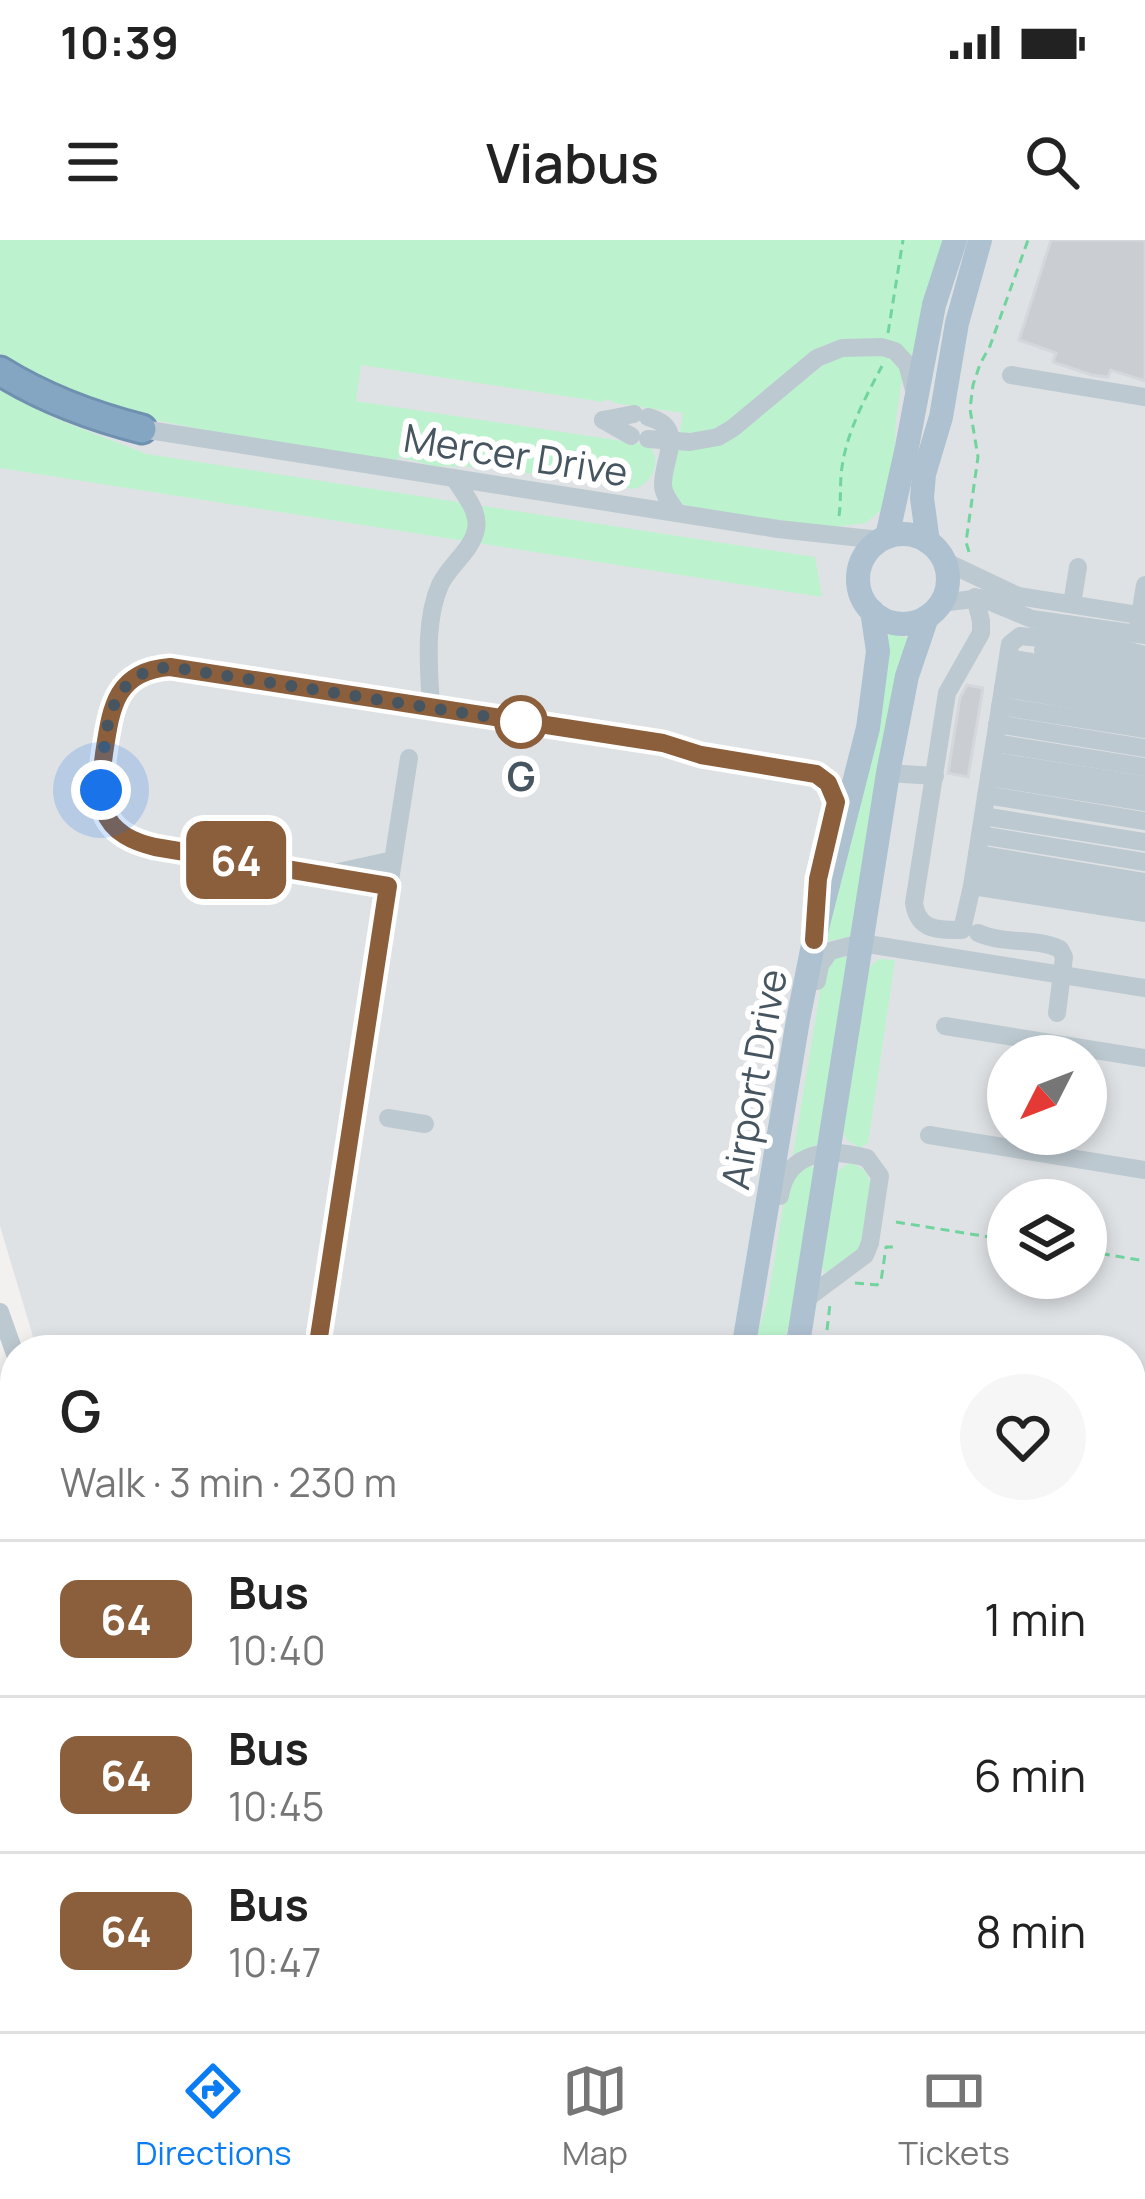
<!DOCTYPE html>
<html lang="en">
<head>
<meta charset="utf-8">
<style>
	:root { --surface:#fff; --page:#f6f6f6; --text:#222; --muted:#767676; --line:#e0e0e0; --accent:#0b7cf2 }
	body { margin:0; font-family:Manrope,sans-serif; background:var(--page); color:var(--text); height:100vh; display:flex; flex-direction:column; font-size:45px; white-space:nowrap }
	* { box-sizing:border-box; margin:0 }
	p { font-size:39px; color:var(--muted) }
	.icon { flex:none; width:66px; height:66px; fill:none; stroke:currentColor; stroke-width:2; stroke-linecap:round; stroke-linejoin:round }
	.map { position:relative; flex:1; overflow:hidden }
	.drawer { position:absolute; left:0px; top:1095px; width:1146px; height:696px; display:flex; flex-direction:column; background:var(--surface); border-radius:48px 48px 0 0; box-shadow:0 6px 18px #0003 }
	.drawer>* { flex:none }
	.badge { padding:0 24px; border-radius:18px; font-size:42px; line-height:78px }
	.needle { width:78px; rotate:228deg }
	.fabs { position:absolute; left:987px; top:795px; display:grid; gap:24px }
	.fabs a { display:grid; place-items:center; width:120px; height:120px; border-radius:50%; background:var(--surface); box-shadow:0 6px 18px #0003; font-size:60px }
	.you { position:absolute; width:60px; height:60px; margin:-30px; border:9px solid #fff; border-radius:50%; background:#1a73e8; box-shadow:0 0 0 18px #1a73e833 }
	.map>.badge { position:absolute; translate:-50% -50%; box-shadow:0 0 0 6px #fff }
	.round { display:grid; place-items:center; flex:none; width:126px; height:126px; border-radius:63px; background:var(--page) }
	.headline { display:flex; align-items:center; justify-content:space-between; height:204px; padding:0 60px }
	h1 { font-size:57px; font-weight:600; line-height:90px }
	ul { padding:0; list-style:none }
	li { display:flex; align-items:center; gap:36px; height:156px; padding:0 60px; border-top:3px solid var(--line) }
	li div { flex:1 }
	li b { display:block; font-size:45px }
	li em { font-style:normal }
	li .badge { min-width:132px; font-weight:700; text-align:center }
	.status { display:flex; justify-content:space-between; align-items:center; height:84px; padding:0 60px; background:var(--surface); direction:ltr }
	.status svg { height:33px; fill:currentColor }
	header { display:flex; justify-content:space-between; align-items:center; height:156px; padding:0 60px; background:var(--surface); font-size:54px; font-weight:600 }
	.tabs { display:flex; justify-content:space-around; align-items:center; height:168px; border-top:3px solid var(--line); background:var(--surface); font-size:33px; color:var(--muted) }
	.tabs a { display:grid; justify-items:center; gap:6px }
	.tabs .active { color:var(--accent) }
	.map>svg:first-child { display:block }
	.airport { fill:#dfe2e5; fill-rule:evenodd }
	.green { fill:#bcf3ce }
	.building { fill:#caced3; stroke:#d4d7dc; stroke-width:3 }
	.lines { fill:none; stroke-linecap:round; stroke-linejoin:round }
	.highway-casing { stroke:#6f91af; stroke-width:33 }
	.path { stroke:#71d49e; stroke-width:3; stroke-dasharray:9 6; stroke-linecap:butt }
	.minor { stroke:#bdc9d0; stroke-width:18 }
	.major { stroke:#aec1d1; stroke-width:24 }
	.highway { stroke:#84a6c3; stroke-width:27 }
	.line-casing { stroke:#fff; stroke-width:27 }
	.line { stroke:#8b5e3c; stroke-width:18 }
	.walk { stroke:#46555f; stroke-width:12; stroke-dasharray:0 21.6 }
	.stop-dot { fill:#fff; stroke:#8b5e3c; stroke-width:6 }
	.labels { text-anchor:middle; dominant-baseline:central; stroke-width:12; stroke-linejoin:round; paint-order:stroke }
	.street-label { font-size:39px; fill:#46555f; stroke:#fff }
	.stop-label { font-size:39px; font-weight:bold; fill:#46555f; stroke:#fff }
</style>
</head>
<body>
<div class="status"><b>10:39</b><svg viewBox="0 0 49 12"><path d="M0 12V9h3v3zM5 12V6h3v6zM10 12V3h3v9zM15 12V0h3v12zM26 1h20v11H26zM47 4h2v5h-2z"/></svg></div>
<header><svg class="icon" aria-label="menu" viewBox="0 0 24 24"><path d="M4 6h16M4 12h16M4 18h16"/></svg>Viabus<svg class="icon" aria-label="search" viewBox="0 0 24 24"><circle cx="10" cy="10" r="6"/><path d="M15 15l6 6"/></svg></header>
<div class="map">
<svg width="1145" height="1791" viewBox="0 0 1145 1791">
	<rect width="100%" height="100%" fill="#f3f0f0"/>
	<path class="airport" d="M0,0H1145V1791H255L257,1776H1131V1110H37L0,986ZM1008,816H1086V894H1008ZM1008,960H1086V1038H1008Z"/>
	<g class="green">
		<path d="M0,0H944L915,117L850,100L716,190L679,196L683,173L615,163L607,159L604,162L361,125L356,161L649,205C662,221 653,243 634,249L488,227L435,226L399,217L397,221L242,197L119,173L33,138L0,113Z"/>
		<polygon points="886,113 903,133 896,179 894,223 881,270 866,283 834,287 802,285 706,270 682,264 668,247 679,207 691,209 719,205 834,117"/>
		<polygon points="0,148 54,178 147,214 815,317 822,357 0,228"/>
		<polygon points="888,393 908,398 850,697 829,701 826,699"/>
		<polygon points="843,715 850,721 820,903 793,915 823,734 830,721"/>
		<polygon points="879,719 895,720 868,903 860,908 847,900 842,890 867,729"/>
		<path d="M849,923C887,930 865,981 861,1008L826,1035L819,1020L835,933Z"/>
		<polygon points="810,925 816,932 799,1046 782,1110 753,1110 768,1059 786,948 792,936"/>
		<polygon points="0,1333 15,1376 15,1616 0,1620"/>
		<polygon points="15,1640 15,1776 147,1776 152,1791 9,1791 0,1755 0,1644"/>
	</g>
	<g class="building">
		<polygon points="1051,0 1145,0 1145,141 1111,130 1108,137 1092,135 1053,122 1056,113 1019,100"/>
		<polygon points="967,445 983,448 968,537 948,533 960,458"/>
	</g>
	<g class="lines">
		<defs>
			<g id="highway">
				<path d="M0,131C45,159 91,176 142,189"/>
				<polyline points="0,1266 15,1313"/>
				<polyline points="0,1449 15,1455"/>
				<polyline points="158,1776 163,1791"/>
				<polyline points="194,1776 200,1791"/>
				<polyline points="625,1776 626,1791"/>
			</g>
		</defs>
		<use href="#highway" class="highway-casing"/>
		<g class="path">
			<polyline points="888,93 903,0"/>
			<path d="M839,276C841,263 840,250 841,236C844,197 864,160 882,126"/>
			<polyline points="969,312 966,302 978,217 970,169 973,145 980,124 990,106 1028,0"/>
			<polyline points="896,982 1008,1000"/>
			<polyline points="1086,1011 1145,1021"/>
			<polyline points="855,1043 877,1045 881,1041 886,1007 897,1007"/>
			<polyline points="827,1090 830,1064"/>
			<polyline points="929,1776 940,1791"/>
			<polyline points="711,1791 714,1776"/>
			<polyline points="815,1791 818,1776"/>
			<polyline points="895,1791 916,1776"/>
			<polyline points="1100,1791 1107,1776"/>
		</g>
		<g class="minor">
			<polyline points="1011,135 1145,157"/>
			<path d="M648,177C688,188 662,218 663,246C664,256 671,264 677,272"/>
			<polyline points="603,180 631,196"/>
			<polyline points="603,180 634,174"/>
			<polyline points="142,189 778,289 880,300"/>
			<polyline points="648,199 690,202 718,197 733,188 817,118 842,108 882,107 895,111 907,124 914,150"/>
			<polyline points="944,321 1018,356 1145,376"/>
			<path d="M975,357L981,381V393L947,453L914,663C918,691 938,690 962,690L972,646L1010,404L1020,396L1101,404L1145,415"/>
			<polyline points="941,363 981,358 1032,379 1145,395"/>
			<polyline points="1072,364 1078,327"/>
			<polyline points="1138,388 1145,345"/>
			<polyline points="1043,410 1145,427"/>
			<polyline points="1008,418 1145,441"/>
			<polyline points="1006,432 1145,456"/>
			<polyline points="1003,448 1145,472"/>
			<polyline points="1000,466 1145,489"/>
			<path d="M431,468C429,429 424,381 440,345C449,325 472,311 476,289C480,272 463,252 454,238"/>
			<polyline points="997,484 1145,508"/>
			<polyline points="995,503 1145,527"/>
			<polyline points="992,521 1145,545"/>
			<polyline points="888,533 935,536"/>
			<polyline points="989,537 1145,562"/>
			<polyline points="986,555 1145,581"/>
			<polyline points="983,576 1145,602"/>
			<polyline points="980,595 1145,622"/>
			<polyline points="977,614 1145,642"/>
			<polyline points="975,630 1145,657"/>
			<polyline points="334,633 393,620"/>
			<path d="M388,646L155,607C135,603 119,596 108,579C92,553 105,464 127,443C139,432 154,428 170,427L663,504L701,515L803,530L823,538L833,550L835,562L825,612"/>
			<polyline points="972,646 1145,673"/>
			<path d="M978,693C1005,705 1035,697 1060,709L1064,717L1057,773"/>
			<polyline points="817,741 820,725 830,711 861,703 1145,748"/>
			<polyline points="945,786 1145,818"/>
			<polyline points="388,878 425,884"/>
			<polyline points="929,895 1145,930"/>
			<path d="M780,956C787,910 829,908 867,918L880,936L870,1003L865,1015L806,1059"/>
			<polyline points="0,1072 15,1114"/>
			<polyline points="317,1110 409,518"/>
			<polyline points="808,1110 843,1107 862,1110"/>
			<polyline points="871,1110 889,1110"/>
			<polyline points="0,1632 15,1628"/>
			<polyline points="1131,1703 1145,1691"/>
			<polyline points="1131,1735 1145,1723"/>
			<polyline points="262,1776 271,1791"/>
			<polyline points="286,1776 291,1791"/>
			<polyline points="1076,1787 1087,1776"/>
			<polyline points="862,1791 865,1776"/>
			<polyline points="995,1791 996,1776"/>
		</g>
		<g class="major">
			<circle cx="903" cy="339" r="45"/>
			<polyline points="887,297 907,207 934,65 955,0"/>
			<polyline points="928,302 922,258 924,234 941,177 957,83 980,0"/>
			<polyline points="743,1110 798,780 814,700 868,488 878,411 872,371"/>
			<polyline points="797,1110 888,533 907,436 927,377"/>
			<polyline points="688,1791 691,1776"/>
		</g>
		<use href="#highway" class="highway"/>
	</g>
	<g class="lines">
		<defs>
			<path id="line" d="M317,1110L388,646L155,607C134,602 112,593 104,570C98,553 102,531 104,514C111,468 115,431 170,427L663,503L701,515L816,534L828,543L836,562L818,639L814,700"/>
		</defs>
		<use href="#line" class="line-casing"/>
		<use href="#line" class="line"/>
		<path class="walk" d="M101,550C105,497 103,432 170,427L521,482"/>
	</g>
	<circle class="stop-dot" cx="521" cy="482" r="24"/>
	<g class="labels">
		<g class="street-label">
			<text transform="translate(516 214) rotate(9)">Mercer Drive</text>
			<text transform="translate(753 839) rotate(-80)">Airport Drive</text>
		</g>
		<g class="stop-label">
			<text x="521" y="536">G</text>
		</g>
	</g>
</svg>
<div class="fabs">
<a><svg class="needle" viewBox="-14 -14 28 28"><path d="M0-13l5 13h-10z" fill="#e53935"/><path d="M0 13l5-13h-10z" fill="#767676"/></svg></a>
<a><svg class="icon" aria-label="layers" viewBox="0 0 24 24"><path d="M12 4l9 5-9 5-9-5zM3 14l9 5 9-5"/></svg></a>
</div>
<div class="you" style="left:101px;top:550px"></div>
<b class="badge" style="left:236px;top:620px;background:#8b5e3c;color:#fff">64</b>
<section class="drawer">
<div class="headline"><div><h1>G</h1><p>Walk · 3 min · 230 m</p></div><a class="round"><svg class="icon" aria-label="heart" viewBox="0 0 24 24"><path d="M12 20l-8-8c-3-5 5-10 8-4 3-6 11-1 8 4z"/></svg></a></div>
<ul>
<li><span class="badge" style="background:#8b5e3c;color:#fff">64</span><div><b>Bus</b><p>10:40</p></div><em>1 min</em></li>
<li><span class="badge" style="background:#8b5e3c;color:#fff">64</span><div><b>Bus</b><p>10:45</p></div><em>6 min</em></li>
<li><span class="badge" style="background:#8b5e3c;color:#fff">64</span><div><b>Bus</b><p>10:47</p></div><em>8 min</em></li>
</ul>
</section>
</div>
<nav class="tabs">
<a class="active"><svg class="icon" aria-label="directions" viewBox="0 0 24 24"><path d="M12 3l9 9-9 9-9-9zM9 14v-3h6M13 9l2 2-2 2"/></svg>Directions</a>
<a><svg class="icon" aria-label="map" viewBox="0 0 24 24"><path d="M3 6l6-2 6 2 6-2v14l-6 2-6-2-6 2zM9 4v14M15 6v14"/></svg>Map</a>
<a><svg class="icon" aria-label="tickets" viewBox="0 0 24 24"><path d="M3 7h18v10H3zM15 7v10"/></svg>Tickets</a>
</nav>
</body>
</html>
